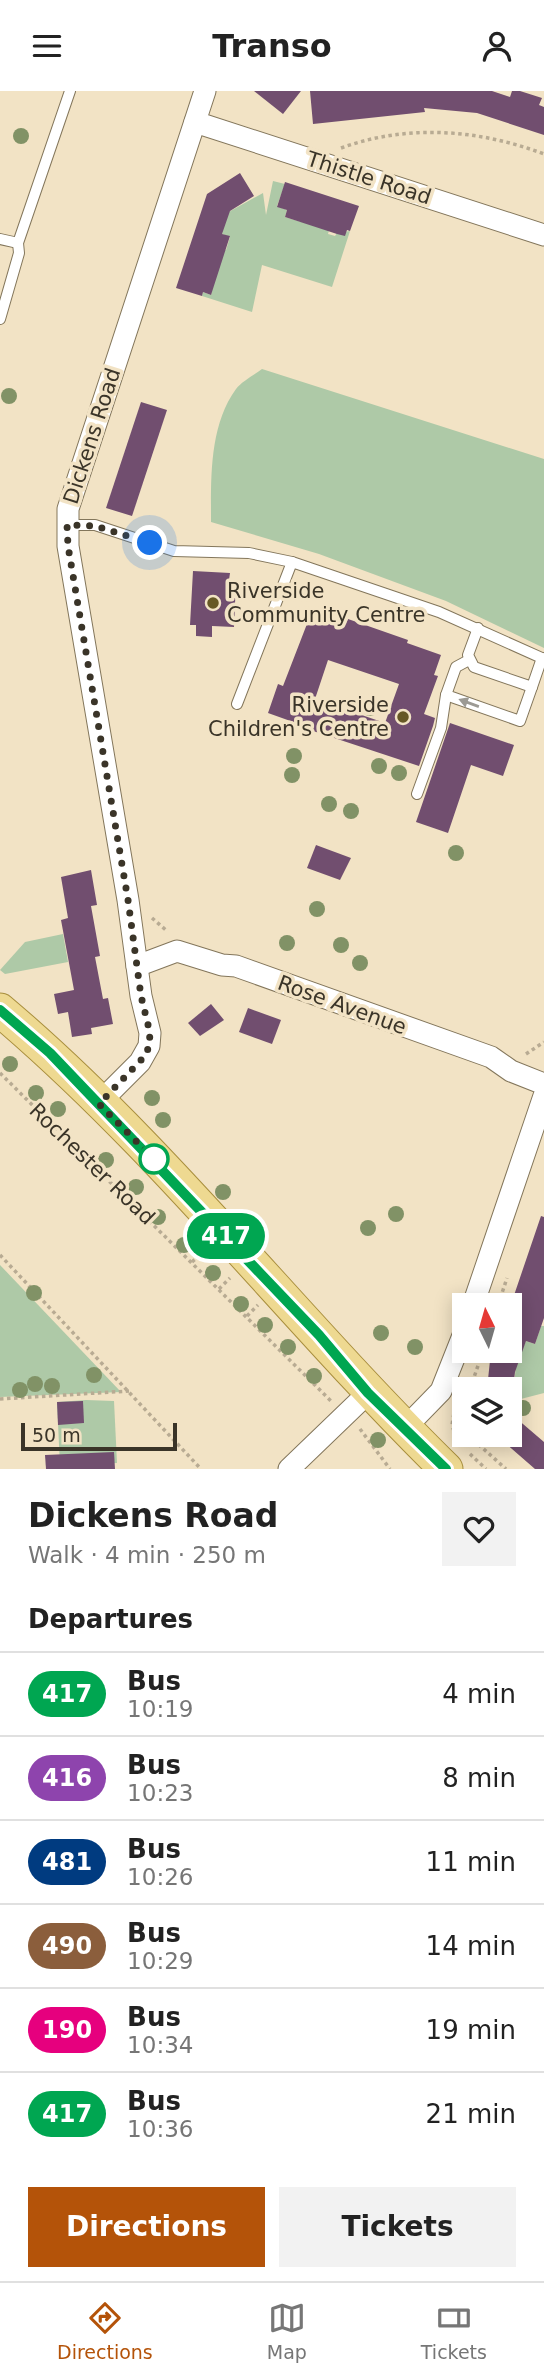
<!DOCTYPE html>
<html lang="en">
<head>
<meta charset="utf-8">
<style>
	:root { --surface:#fff; --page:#f2f2f2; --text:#222; --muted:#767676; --line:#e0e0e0; --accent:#b45309 }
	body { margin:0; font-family:"DejaVu Sans",sans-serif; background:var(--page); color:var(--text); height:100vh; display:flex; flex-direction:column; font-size:26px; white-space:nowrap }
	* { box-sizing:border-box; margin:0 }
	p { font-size:23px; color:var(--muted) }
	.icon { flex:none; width:38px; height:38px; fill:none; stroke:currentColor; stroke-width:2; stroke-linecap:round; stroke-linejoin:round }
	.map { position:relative; height:1378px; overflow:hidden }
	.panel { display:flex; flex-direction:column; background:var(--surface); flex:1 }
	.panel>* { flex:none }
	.badge { padding:0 14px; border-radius:23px; font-size:24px; line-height:46px }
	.needle { width:46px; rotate:355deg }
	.controls { position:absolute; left:452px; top:1202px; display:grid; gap:14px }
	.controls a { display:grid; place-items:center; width:70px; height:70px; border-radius:0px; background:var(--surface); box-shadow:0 4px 18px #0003; font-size:35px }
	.scale { position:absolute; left:21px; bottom:18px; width:156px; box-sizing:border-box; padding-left:7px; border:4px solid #3a3428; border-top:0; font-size:19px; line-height:24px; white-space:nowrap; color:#3a3428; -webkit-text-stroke:5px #f2e3c5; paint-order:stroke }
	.you { position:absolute; width:35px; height:35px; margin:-18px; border:5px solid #fff; border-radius:50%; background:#1a73e8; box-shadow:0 0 0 10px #1a73e833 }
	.map>.badge { position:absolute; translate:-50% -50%; box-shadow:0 0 0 4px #fff }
	h2 { padding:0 28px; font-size:26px; line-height:63px }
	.round { display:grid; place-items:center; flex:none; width:74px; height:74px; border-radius:0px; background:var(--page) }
	.head { display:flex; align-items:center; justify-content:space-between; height:119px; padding:0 28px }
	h1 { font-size:33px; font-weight:800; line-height:52px }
	.primary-button { display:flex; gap:14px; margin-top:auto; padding:14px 28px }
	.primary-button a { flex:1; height:80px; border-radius:0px; background:var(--accent); color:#fff; font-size:28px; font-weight:800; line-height:80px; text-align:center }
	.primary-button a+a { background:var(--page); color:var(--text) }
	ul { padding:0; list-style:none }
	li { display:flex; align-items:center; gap:21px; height:84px; padding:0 28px; border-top:2px solid var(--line) }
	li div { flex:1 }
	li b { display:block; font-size:26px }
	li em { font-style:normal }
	li .badge { min-width:77px; font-weight:700; text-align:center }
	header { display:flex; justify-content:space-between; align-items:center; height:91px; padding:0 28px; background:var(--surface); font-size:32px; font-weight:800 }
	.menu { display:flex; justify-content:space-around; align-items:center; height:98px; border-top:2px solid var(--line); background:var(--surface); font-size:19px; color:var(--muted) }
	.menu a { display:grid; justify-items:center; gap:4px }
	.menu .current { color:var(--accent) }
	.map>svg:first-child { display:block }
	.green { fill:#aec9a7 }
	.building { fill:#714e6f; fill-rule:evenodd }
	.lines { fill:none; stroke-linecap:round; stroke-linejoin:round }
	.lane-casing { stroke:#83765b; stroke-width:12 }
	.street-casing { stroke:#83765b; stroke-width:23 }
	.primary-casing { stroke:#a88e3d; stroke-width:35 }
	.path { stroke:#b8ab93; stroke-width:3.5; stroke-dasharray:3.5 3.5; stroke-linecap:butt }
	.lane { stroke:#fff; stroke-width:10 }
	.street { stroke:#fff; stroke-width:21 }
	.primary { stroke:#eed991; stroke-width:33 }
	.tree { fill:#819266 }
	.oneway { fill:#9c9a94 }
	.line-casing { stroke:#fff; stroke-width:16 }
	.line { stroke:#00a651; stroke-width:10 }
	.walk { stroke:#3a3428; stroke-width:7; stroke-dasharray:0 12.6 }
	.poi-dot { fill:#665825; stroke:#f2e3c5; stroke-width:2.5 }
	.stop-dot { fill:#fff; stroke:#00a651; stroke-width:3.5 }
	.labels { text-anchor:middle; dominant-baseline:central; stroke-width:7; stroke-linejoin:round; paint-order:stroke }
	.street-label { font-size:21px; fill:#3a3428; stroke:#f2e3c5 }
	.poi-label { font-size:21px; fill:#3a3428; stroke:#f2e3c5; text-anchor:start }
</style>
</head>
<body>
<header><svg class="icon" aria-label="menu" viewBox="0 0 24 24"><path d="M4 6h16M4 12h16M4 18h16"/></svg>Transo<svg class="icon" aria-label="person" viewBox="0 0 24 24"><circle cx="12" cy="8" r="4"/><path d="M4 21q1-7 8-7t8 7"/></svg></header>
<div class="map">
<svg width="544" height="1378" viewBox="0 0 544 1378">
	<rect width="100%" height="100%" fill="#f2e3c5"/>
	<g class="green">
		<polygon points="273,90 285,93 277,115 287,119 285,126 301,131 331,132 328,143 335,145 337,142 350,140 332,196 262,174 252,221 202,205 203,201 211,204 218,157 226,159 230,146 222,143 225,123 263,102 266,124"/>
		<path d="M262,278L544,368V557L446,510L319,463L211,431C211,388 209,335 236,298C242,290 254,284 262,278Z"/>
		<polygon points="63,843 68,871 5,883 0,879 25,851"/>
		<polygon points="0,1174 121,1301 0,1306"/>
		<polygon points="541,1235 544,1235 544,1302 513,1310 516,1272 526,1250 535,1253"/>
		<polygon points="86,1309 114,1310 117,1372 60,1375 57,1311"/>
	</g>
	<g class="building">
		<polygon points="254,0 301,0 283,23"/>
		<polygon points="310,0 492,0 510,6 512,0 520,0 542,7 539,14 544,16 544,44 477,22 424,17 425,21 313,33"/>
		<polygon points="240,82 254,105 230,120 222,143 230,145 211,204 203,201 202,205 176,197 207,103"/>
		<polygon points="285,91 359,115 350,140 347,139 345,145 337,143 285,126 287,119 277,116"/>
		<polygon points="141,311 167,319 132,425 106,417"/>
		<polygon points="193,480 230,482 229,489 236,490 234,536 212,535 212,546 196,545 196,534 190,534"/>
		<path d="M312,520L346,532L348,528L408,549L407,552L441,564L434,584L438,585L424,623L435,627L433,635L419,675L295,634L296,632L268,622L278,593L283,595ZM328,569L399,593L385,632L315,608Z"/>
		<polygon points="450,632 514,654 503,685 471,674 448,742 416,731"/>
		<polygon points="316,754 351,767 340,789 307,777"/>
		<polygon points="91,779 97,814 91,815 100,865 95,866 103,908 108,907 113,933 91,937 92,943 72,946 68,921 58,923 54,903 74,899 61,829 68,827 61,786"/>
		<polygon points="211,913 224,929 200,945 188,932"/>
		<polygon points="248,917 281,929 272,953 239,941"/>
		<polygon points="541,1125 544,1126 544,1227 535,1253 526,1250 515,1281 513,1298 487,1298 491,1260 509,1260 509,1219"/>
		<polygon points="83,1310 84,1332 58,1334 57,1311"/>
		<polygon points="509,1321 544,1351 544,1378 535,1378 496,1344 509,1344"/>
		<polygon points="114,1361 115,1378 46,1378 45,1364"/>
	</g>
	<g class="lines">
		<defs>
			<g id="lane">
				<polyline points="0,148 18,152"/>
				<polyline points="0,228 19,162 18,152 70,0"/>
				<polyline points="67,434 95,434 174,460 249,462 292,471"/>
				<polyline points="478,537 468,564 474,576 532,596 542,567"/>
				<polyline points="469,569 456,576 446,604 520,630 532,596"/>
				<polyline points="237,613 292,471 439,521 544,568"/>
				<polyline points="417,703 441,637 446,604"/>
			</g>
			<g id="street">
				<polyline points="195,31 544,144"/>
				<polyline points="137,875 177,860 222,874 236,875 491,966 511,980 544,993"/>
				<polyline points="99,1012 140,971 149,955 150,942 141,905 128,809 68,455 68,418 205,0"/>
				<polyline points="473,1214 544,1005"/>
				<polyline points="404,1338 441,1300 464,1242"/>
				<polyline points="289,1378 368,1302"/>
			</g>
			<path id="primary" d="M0,919C163,1057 294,1229 446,1378"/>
		</defs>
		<use href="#lane" class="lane-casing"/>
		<use href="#street" class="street-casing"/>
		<use href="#primary" class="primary-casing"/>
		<g class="path">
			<path d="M341,57C407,33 478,38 544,63"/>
			<polyline points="152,827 167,840"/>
			<polyline points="526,963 544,951"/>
			<polyline points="0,982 332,1311"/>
			<polyline points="0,1164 201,1378"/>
			<polyline points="192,1171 206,1158"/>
			<polyline points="219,1198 230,1187"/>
			<polyline points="498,1214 507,1187"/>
			<polyline points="247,1225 258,1214"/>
			<polyline points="470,1298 483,1260"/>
			<polyline points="0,1308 129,1300"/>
			<polyline points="455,1316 452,1334 457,1349"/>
			<polyline points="464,1322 464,1336"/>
			<polyline points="360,1338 390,1378"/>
			<polyline points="468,1344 506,1378"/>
			<polyline points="470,1363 486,1378"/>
		</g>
		<use href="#lane" class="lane"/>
		<use href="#street" class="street"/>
		<use href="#primary" class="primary"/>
	</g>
	<g class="tree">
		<circle cx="21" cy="45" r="8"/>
		<circle cx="9" cy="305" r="8"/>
		<circle cx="370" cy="617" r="8"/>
		<circle cx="294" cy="665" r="8"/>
		<circle cx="379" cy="675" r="8"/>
		<circle cx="399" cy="682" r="8"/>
		<circle cx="292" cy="684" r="8"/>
		<circle cx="329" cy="713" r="8"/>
		<circle cx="351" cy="720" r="8"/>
		<circle cx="456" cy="762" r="8"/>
		<circle cx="317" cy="818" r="8"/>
		<circle cx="287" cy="852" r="8"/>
		<circle cx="341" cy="854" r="8"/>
		<circle cx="360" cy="872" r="8"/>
		<circle cx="10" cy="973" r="8"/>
		<circle cx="36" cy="1002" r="8"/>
		<circle cx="152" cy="1007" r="8"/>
		<circle cx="58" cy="1018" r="8"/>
		<circle cx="163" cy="1029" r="8"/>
		<circle cx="106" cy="1069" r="8"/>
		<circle cx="136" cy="1096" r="8"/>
		<circle cx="223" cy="1101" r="8"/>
		<circle cx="396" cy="1123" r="8"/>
		<circle cx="158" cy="1126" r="8"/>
		<circle cx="368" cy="1137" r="8"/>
		<circle cx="253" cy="1138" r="8"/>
		<circle cx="184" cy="1154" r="8"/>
		<circle cx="213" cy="1182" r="8"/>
		<circle cx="34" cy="1202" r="8"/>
		<circle cx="241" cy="1213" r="8"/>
		<circle cx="265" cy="1234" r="8"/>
		<circle cx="381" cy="1242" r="8"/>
		<circle cx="288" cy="1256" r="8"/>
		<circle cx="415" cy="1256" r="8"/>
		<circle cx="94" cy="1284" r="8"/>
		<circle cx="314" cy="1285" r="8"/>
		<circle cx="35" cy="1293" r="8"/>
		<circle cx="52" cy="1295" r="8"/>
		<circle cx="20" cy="1299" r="8"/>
		<circle cx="523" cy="1317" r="8"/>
		<circle cx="378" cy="1349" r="8"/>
	</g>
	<defs><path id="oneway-solid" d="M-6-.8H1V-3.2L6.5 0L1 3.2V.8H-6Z" transform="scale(1.75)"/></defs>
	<use class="oneway" href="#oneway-solid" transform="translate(469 612) rotate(-160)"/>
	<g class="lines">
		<defs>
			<polyline id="line" points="0,919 50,962 319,1244 368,1302 446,1378"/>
		</defs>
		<use href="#line" class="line-casing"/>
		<use href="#line" class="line"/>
		<polyline class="walk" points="150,452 95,435 67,434 68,455 128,809 141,905 150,942 149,956 143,967 99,1013 154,1068"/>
	</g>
	<g class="poi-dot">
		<circle cx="213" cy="512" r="7"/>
		<circle cx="403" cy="626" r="7"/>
	</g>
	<circle class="stop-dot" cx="154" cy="1068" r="14"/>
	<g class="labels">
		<g class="street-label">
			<text transform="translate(369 87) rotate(18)">Thistle Road</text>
			<text transform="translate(92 345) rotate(-72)">Dickens Road</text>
			<text transform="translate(342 914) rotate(20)">Rose Avenue</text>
			<text transform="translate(92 1073) rotate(44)">Rochester Road</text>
		</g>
		<g class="poi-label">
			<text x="227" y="500">Riverside<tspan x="227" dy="24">Community Centre</tspan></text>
			<text x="389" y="614" text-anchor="end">Riverside<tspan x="389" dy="24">Children's Centre</tspan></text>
		</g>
	</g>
</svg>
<div class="controls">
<a><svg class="needle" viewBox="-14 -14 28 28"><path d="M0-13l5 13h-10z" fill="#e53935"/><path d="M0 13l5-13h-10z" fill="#767676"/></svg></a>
<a><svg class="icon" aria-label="layers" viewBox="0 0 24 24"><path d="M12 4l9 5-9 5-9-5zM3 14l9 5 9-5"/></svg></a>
</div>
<div class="scale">50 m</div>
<div class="you" style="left:150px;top:452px"></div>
<b class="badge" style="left:226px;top:1145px;background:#00a651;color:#fff">417</b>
</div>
<section class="panel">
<div class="head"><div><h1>Dickens Road</h1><p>Walk · 4 min · 250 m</p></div><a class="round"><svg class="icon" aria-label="heart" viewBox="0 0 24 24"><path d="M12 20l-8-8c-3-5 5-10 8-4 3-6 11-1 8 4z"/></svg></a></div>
<h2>Departures</h2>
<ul>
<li><span class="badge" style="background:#00a651;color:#fff">417</span><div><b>Bus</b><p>10:19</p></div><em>4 min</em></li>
<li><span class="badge" style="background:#8e44ad;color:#fff">416</span><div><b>Bus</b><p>10:23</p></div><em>8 min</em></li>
<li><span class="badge" style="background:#003b80;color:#fff">481</span><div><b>Bus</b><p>10:26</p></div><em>11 min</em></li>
<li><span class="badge" style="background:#8b5e3c;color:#fff">490</span><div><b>Bus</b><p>10:29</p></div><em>14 min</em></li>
<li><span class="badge" style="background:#e6007e;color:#fff">190</span><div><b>Bus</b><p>10:34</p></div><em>19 min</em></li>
<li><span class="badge" style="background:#00a651;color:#fff">417</span><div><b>Bus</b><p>10:36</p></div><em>21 min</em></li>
</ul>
<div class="primary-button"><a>Directions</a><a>Tickets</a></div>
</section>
<nav class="menu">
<a class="current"><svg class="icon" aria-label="directions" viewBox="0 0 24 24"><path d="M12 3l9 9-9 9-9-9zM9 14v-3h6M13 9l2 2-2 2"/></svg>Directions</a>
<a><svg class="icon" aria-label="map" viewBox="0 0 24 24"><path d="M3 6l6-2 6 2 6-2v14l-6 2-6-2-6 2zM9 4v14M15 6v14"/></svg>Map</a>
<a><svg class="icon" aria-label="tickets" viewBox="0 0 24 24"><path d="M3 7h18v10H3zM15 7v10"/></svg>Tickets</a>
</nav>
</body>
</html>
